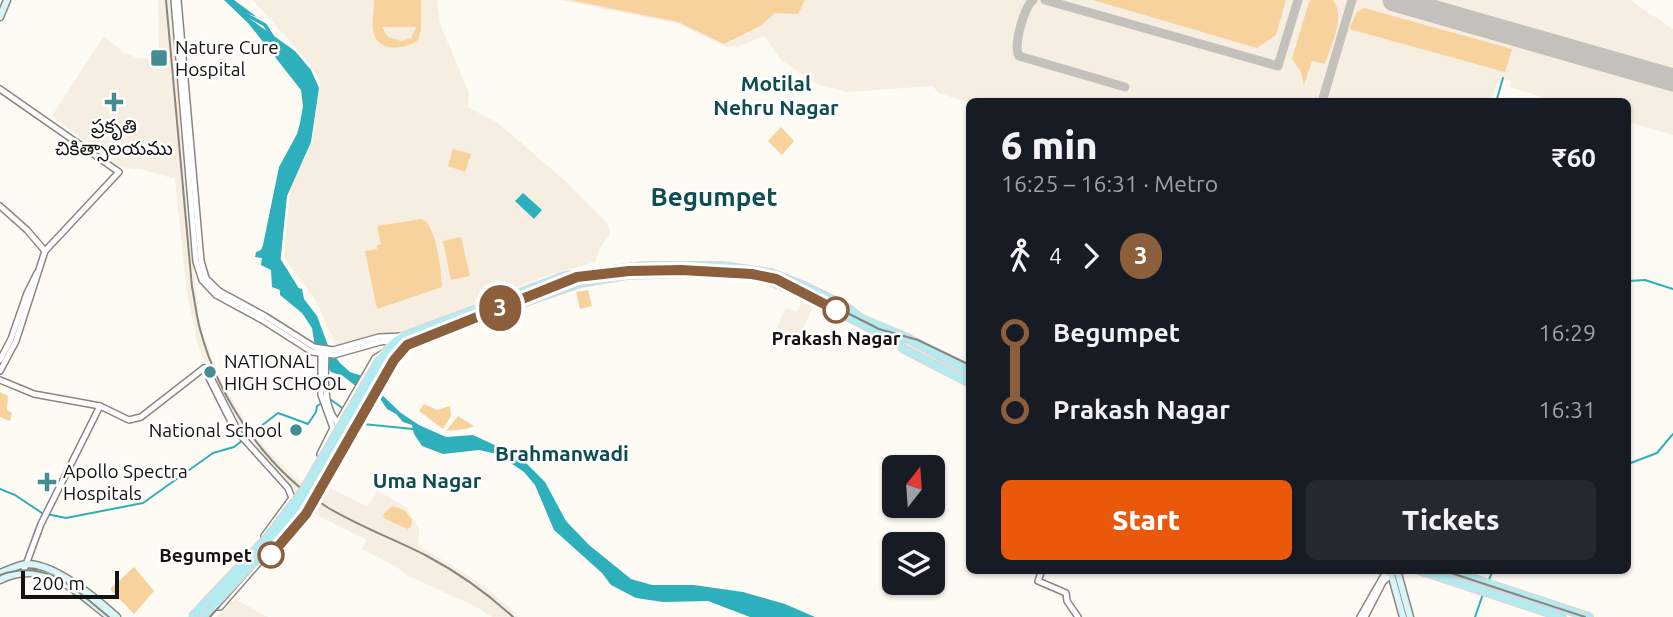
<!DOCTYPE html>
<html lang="en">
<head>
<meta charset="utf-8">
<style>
	:root { --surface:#171b24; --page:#242831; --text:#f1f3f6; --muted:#9ea1a6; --accent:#ea580c }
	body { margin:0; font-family:Ubuntu,"Noto Sans Telugu",sans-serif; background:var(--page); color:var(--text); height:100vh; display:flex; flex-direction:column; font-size:26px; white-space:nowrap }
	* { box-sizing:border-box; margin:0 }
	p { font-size:23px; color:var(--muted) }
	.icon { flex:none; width:38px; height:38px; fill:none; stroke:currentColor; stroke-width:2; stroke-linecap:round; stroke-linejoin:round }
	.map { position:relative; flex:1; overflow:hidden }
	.drawer { position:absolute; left:966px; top:98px; width:665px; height:476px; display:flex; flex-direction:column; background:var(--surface); border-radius:10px; box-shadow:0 2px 5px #0004 }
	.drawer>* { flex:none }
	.badge { padding:0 14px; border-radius:23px; font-size:24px; line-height:46px }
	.needle { width:46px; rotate:17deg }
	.tools { position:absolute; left:882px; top:455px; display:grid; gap:14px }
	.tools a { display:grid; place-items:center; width:63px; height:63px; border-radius:10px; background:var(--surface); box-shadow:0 2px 5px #0004; font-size:35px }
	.scale { position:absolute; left:21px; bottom:18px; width:98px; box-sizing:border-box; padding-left:7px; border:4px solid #141311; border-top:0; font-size:19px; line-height:24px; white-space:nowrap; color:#141311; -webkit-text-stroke:5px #fff; paint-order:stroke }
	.map>.badge { position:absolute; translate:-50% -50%; box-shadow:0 0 0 4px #fff }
	.legs { display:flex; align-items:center; gap:10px; height:77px; padding:0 35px; font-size:23px }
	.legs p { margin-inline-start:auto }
	.headline { display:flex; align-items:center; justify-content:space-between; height:119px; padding:0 35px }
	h1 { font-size:38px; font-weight:800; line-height:52px }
	.action { display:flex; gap:14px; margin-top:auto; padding:14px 35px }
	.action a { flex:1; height:80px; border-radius:10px; background:var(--accent); color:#fff; font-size:28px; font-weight:800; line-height:80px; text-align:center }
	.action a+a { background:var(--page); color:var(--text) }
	ul { padding:0 35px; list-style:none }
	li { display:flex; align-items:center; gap:24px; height:77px; font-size:26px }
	li i { display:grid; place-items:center; width:10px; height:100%; margin:0 9px; background:currentColor }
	li i::after { content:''; width:18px; height:18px; margin:-9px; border:5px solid; border-radius:50%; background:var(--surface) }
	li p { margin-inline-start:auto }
	li:first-child i { background:linear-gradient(#0000 50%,currentColor 0) }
	li:last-child i { background:linear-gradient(currentColor 50%,#0000 0) }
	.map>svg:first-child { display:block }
	.built { fill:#f7eee2 }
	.green { fill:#f7d29d; fill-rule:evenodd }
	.water { fill:#2db0bc }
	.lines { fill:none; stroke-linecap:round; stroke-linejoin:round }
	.stream { stroke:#2db0bc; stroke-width:2 }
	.canal { stroke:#2db0bc; stroke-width:3.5 }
	.taxiway { stroke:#c4c0bb; stroke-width:9 }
	.runway { stroke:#c4c0bb; stroke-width:23 }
	.tertiary-casing { stroke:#8a8782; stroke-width:8 }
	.secondary-casing { stroke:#8a8782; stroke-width:9 }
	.primary-casing { stroke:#d9d9d9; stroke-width:10 }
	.tertiary { stroke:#fff; stroke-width:5 }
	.secondary { stroke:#d9f5f8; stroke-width:6 }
	.primary { stroke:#b2ebf0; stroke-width:7 }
	.rail { stroke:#898682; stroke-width:2 }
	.primary-bridge-casing { stroke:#d9d9d9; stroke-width:10; stroke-linecap:butt }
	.primary-bridge { stroke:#b2ebf0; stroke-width:7 }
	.line-1-casing { stroke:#fff; stroke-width:16 }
	.line-1 { stroke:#8b5e3c; stroke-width:10 }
	.poi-dot { fill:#448b92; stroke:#fff; stroke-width:2.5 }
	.stop-1-dot { fill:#fff; stroke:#8b5e3c; stroke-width:3.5 }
	.labels { text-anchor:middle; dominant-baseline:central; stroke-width:5; stroke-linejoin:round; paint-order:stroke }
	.poi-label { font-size:19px; fill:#141311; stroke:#fff; text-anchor:start }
	.stop-label { font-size:19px; font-weight:bold; fill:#141311; stroke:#fff }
	.neighbourhood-label { font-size:21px; font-weight:bold; fill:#0f4d52; stroke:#fff }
	.district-label { font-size:26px; font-weight:bold; fill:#0f4d52; stroke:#fff }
</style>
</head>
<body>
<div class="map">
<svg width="1673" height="617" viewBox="0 0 1673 617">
	<rect width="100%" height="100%" fill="#fefaf4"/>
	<g class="built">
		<polygon points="158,0 170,0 194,275 201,328 219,378 250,430 244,434 208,370 198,345 187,294 175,179 144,170 120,167 52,116 104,36 124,53 138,58 159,60"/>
		<polygon points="253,0 437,0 440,24 469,93 468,107 498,123 563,179 608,224 610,234 599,250 595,262 543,277 403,332 385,334 337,347 315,299 284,257 291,175 301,165 313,141 320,80 308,62"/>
		<polygon points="560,0 1630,0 1673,29 1673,135 1628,122 1628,102 1555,101 1509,87 1511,81 1504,79 1497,83 1491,102 969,102 938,93 933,86 847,92 820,85 807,78 781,60 764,36 740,46 726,47 679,24"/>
		<polygon points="802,302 813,307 799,337 777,327 786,308 797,312"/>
		<polygon points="260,442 294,477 319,494 324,485 366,506 370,503 377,490 407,508 419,529 418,545 475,580 508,606 518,617 492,617 475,606 406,575 397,567 362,549 367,540 313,513 293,495 253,446"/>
		<polygon points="235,599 268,617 216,617"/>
	</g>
	<g class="green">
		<path d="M374,0H421V30L418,40C406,49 379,53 374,34C371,25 374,10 374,0ZM382,27H415L416,28L411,38L401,41L388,37Z"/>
		<polygon points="570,0 805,0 798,14 775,13 760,26 724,44 678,22"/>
		<polygon points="1093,0 1286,0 1276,35 1257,48"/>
		<path d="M1333,0C1346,17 1331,45 1325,64L1312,61L1304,85L1301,72L1292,59L1308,5L1311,0Z"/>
		<polygon points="1364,8 1512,49 1505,72 1349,29 1357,12"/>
		<polygon points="781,127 794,141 782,155 768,141"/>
		<polygon points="453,149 471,154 465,172 448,166"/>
		<path d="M422,219C437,226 441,271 442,287L377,309L365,251L377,249V245L381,244L377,226Z"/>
		<polygon points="461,237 470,276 451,280 443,241"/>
		<polygon points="588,290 592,306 580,309 576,292"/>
		<polygon points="0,392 8,396 7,410 12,413 10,421 0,417"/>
		<polygon points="424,404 437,410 450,406 451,416 443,429 419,411"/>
		<polygon points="458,416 474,426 466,429 446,431"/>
		<polygon points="392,506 404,510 412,520 411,526 408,529 385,519 383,515"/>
		<polygon points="134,567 154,591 134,614 110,589"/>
	</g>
	<g class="water">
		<polygon points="224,0 234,0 257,17 246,13 246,16 295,51 311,70 319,88 311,142 287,196 280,265 287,269 292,280 294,280 295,287 302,289 304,299 317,316 329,348 340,363 350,372 362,376 401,413 419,425 446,437 473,435 520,457 545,482 566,521 589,545 631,579 652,585 694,585 743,592 785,604 815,617 750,617 708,601 663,602 636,598 611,585 602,573 554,530 535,485 524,472 497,454 479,450 443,454 422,446 414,434 412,425 403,422 396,414 387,409 379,397 357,387 343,376 331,372 315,347 312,328 302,313 280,295 280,290 272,287 271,270 261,265 262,258 255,257 256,252 261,250 263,245 279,167 297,134 300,123 303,106 301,90 249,24"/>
		<polygon points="523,193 542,210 534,219 515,201"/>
	</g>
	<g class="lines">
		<g class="stream">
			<polyline points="1496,102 1503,78"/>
			<polyline points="1628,281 1645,280 1673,289"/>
			<polyline points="330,399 345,410"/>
			<polyline points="363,424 413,429"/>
			<polyline points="1628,464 1657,453 1673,434"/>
			<polyline points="0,489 15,495 42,513 66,518 143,503 213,453 234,447 278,413 308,424 316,412 317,406 322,403"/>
			<polyline points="1488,582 1493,570"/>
			<polyline points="1475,617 1483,594"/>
		</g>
		<g class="canal">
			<polyline points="243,13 265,25 272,36"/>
			<polyline points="279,260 299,292"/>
		</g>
		<g class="taxiway">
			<path d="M1033,0C1024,8 1013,45 1019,56L1125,87"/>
			<polyline points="1045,0 1278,66 1298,0"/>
			<polyline points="1669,79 1673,81"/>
			<polyline points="1322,102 1352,0"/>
		</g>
		<polyline class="runway" points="1394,0 1673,80"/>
		<defs>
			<g id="tertiary">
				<polyline points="174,0 196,262 202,280 216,295 262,320 312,352 334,355 380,342 398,340"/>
				<polyline points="178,0 201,261 206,278 219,291 265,316 314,347 333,350 379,337 404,336"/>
				<polyline points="0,89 119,172 45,251"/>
				<polyline points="0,206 27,230 45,251 16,341 0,371"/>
				<polyline points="321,350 321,395 333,428 320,454 336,462 407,343"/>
				<path d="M326,353C325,375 322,413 342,426"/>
				<polyline points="0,360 11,339 27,293 37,273"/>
				<polyline points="211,378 238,431"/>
				<polyline points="0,380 34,394 100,406 129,420 141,417 204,368 234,428 288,488 292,498 264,536"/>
				<polyline points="337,424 375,358 386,351"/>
				<polyline points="24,570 41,524 100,406"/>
				<polyline points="1042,570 1038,581 1066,593 1067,601 1078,617"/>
				<polyline points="211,607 220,607 270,550 277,543 271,538"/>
				<polyline points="1360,617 1387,570"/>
				<polyline points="1365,617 1383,582 1393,573"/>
			</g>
			<g id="secondary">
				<polyline points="0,17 7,0"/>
				<polyline points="1390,570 1403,617"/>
				<polyline points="1397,570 1410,617"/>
				<path d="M0,573C8,570 18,565 26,564C55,563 97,599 117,617"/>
				<path d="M0,580C43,558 76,591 109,617"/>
			</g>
			<g id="primary">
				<polyline points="388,358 399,347 415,340 580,283 626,275 684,273 748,276 767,280 818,301 899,343 904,349 970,383"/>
				<polyline points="380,359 394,342 404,336 565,276 643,266 723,266 771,273 806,287 843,305 862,319 903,336 970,372"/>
				<polyline points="1419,570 1562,617"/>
				<polyline points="1447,570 1589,617"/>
				<polyline points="202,617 215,603"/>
			</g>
		</defs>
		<use href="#tertiary" class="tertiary-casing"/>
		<use href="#secondary" class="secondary-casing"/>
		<use href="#primary" class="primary-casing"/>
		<use href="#tertiary" class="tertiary"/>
		<use href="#secondary" class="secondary"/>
		<use href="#primary" class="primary"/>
		<g class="rail">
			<path d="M166,0L192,287C195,301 196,315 200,329C218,398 266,469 327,507C358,526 394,539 427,556C459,573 487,593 513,617"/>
			<polyline points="1442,570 1585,617"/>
			<path d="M0,575C48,558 75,590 109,617"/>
			<polyline points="210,617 303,512 392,358 405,343 577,274 629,268 712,268 752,271 776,277 879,329 918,340 970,365"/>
		</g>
		<defs>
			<g id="primary-bridge">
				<polyline points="215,603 266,549 315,486 388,358"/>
				<polyline points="192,617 266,539 303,491 380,359"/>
			</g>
		</defs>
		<use href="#primary-bridge" class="primary-bridge-casing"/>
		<use href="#primary-bridge" class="primary-bridge"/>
	</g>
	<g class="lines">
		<defs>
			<polyline id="line-1" points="271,555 306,514 394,360 407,345 577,277 629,271 681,270 752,274 776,279 836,310"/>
		</defs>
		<use href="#line-1" class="line-1-casing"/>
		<use href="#line-1" class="line-1"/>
	</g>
	<g class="poi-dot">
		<rect x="150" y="49" width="18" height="18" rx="3.5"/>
		<path d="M110.5 91.5h7v7h7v7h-7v7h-7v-7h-7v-7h7z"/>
		<circle cx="210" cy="372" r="7"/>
		<circle cx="296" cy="430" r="7"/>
		<path d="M43.5 471.5h7v7h7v7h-7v7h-7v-7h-7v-7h7z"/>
	</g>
	<g class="stop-1-dot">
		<circle cx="836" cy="310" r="12"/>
		<circle cx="271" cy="555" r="12"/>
	</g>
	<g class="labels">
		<g class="poi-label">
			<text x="175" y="47">Nature Cure<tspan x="175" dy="22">Hospital</tspan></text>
			<text x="114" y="126" text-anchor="middle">ప్రకృతి<tspan x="114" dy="22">చికిత్సాలయము</tspan></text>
			<text x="224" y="361">NATIONAL<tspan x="224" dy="22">HIGH SCHOOL</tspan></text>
			<text x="282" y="430" text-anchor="end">National School</text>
			<text x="63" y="471">Apollo Spectra<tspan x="63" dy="22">Hospitals</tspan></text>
		</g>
		<g class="stop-label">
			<text x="836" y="338">Prakash Nagar</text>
			<text x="252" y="555" text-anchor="end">Begumpet</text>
		</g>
		<g class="neighbourhood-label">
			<text x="776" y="83">Motilal<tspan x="776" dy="24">Nehru Nagar</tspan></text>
			<text x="562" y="453">Brahmanwadi</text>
			<text x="427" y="480">Uma Nagar</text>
		</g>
		<g class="district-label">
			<text x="714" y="196">Begumpet</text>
		</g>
	</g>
</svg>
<div class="tools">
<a><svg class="needle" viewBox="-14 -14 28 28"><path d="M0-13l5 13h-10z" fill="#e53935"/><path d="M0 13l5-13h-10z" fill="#9ea1a6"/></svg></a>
<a><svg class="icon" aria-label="layers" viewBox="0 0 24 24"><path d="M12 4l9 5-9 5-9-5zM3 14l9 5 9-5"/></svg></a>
</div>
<div class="scale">200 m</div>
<b class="badge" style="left:500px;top:308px;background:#8b5e3c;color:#fff">3</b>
<section class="drawer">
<div class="headline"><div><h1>6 min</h1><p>16:25 – 16:31 · Metro</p></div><b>₹60</b></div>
<div class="legs"><svg class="icon" aria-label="walk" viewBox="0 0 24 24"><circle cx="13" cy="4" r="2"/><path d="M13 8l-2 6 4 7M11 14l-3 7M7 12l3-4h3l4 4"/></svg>4<svg class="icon" aria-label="forward" viewBox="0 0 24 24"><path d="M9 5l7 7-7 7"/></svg><b class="badge" style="background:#8b5e3c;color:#fff">3</b></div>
<ul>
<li><i style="color:#8b5e3c"></i><b>Begumpet</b><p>16:29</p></li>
<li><i style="color:#8b5e3c"></i><b>Prakash Nagar</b><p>16:31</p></li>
</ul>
<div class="action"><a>Start</a><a>Tickets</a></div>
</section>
</div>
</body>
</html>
